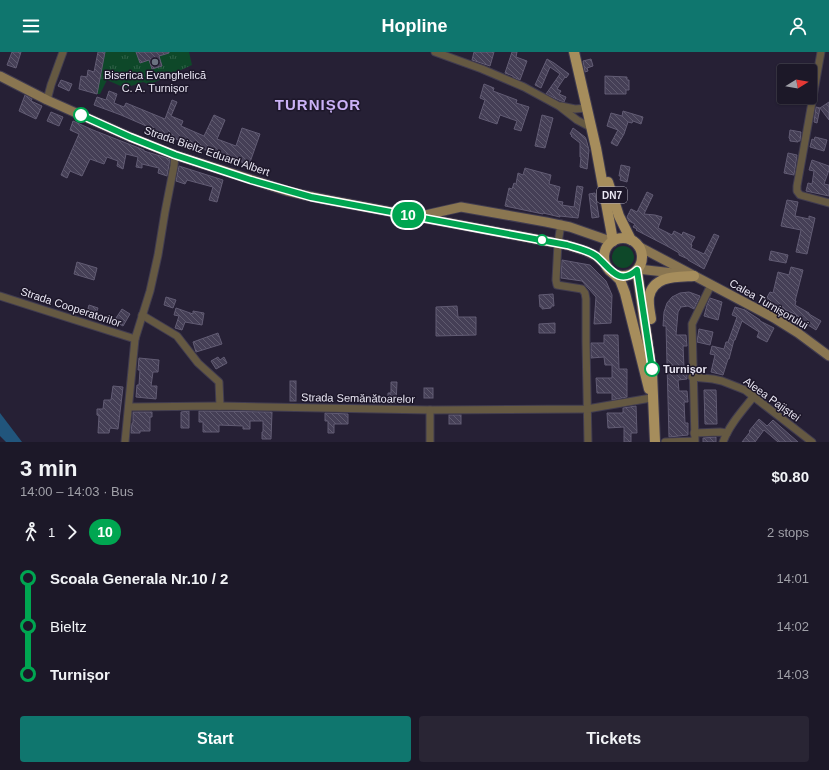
<!DOCTYPE html>
<html lang="en">
<head>
<meta charset="utf-8">
<style>
	:root { --surface:#1c1828; --page:#292534; --text:#f1f3f6; --muted:#a0a0a8; --line:#3a3745; --accent:#0f766e }
	body { margin:0; font-family:Arial,sans-serif; background:var(--page); color:var(--text); height:100vh; display:flex; flex-direction:column; font-size:15px; white-space:nowrap }
	* { box-sizing:border-box; margin:0 }
	p { font-size:13px; color:var(--muted) }
	.icon { flex:none; width:22px; height:22px; fill:none; stroke:currentColor; stroke-width:2; stroke-linecap:round; stroke-linejoin:round }
	.map { position:relative; height:390px; overflow:hidden }
	.details { display:flex; flex-direction:column; background:var(--surface); flex:1 }
	.details>* { flex:none }
	.badge { padding:0 8px; border-radius:13px; font-size:14px; line-height:26px }
	.needle { width:26px; rotate:79deg }
	.tools { position:absolute; left:777px; top:12px; display:grid; gap:8px }
	.tools a { display:grid; place-items:center; width:40px; height:40px; border-radius:4px; background:var(--surface); box-shadow:0 1px 3px #0004,0 0 0 1px var(--line); font-size:20px }
	.map>.badge { position:absolute; translate:-50% -50%; box-shadow:0 0 0 2px #fff }
	.legs { display:flex; align-items:center; gap:6px; height:44px; padding:0 20px; font-size:13px }
	.legs p { margin-inline-start:auto }
	.headline { display:flex; align-items:center; justify-content:space-between; height:68px; padding:0 20px }
	h1 { font-size:22px; font-weight:700; line-height:30px }
	.cta { display:flex; gap:8px; margin-top:auto; padding:8px 20px }
	.cta a { flex:1; height:46px; border-radius:4px; background:var(--accent); color:#fff; font-size:16px; font-weight:700; line-height:46px; text-align:center }
	.cta a+a { background:var(--page); color:var(--text) }
	ul { padding:0 20px; list-style:none }
	li { display:flex; align-items:center; gap:14px; height:48px; font-size:15px }
	li i { display:grid; place-items:center; width:6px; height:100%; margin:0 5px; background:currentColor }
	li i::after { content:''; width:10px; height:10px; margin:-5px; border:3px solid; border-radius:50%; background:var(--surface) }
	li p { margin-inline-start:auto }
	li:first-child i { background:linear-gradient(#0000 50%,currentColor 0) }
	li:last-child i { background:linear-gradient(currentColor 50%,#0000 0) }
	header { display:flex; justify-content:space-between; align-items:center; height:52px; padding:0 20px; background:var(--accent); color:#fff; font-size:18px; font-weight:700 }
	.map>svg:first-child { display:block }
	.park { fill:url(#park-tufts) }
	.garden { fill:#0e4829 }
	.water { fill:#21557c }
	.building { fill:url(#building-back-hatch); stroke:#625c74 }
	.lines { fill:none; stroke-linecap:round; stroke-linejoin:round }
	.street-casing { stroke:#413c50; stroke-width:9 }
	.secondary-casing { stroke:#413c50; stroke-width:11 }
	.primary-casing { stroke:#413c50; stroke-width:12 }
	.street { stroke:#655942; stroke-width:7 }
	.secondary { stroke:#8a7651; stroke-width:9 }
	.primary { stroke:#a68d5c; stroke-width:10 }
	.line-1-casing { stroke:#fff; stroke-width:9 }
	.line-1 { stroke:#00a651; stroke-width:6 }
	.worship-dot { fill:#6b7280; stroke:#1d172a; stroke-width:1.5 }
	.stop-1-dot { fill:#fff; stroke:#00a651; stroke-width:2 }
	.labels { text-anchor:middle; dominant-baseline:central; stroke-width:3; stroke-linejoin:round; paint-order:stroke }
	.shield { fill:#1d172a; stroke:#aca8b7; stroke-width:1 }
	.shield-label { font-size:10px; font-weight:bold; fill:#e9e6f3 }
	.poi-label { font-size:11px; fill:#e9e6f3; stroke:#1d172a }
	.street-label { font-size:11px; fill:#e9e6f3; stroke:#1d172a }
	.stop-label { font-size:11px; font-weight:bold; fill:#e9e6f3; stroke:#1d172a; text-anchor:start }
	.district-label { font-size:15px; font-weight:bold; letter-spacing:1px; fill:#cab1f6; stroke:#1d172a }
</style>
</head>
<body>
<header><svg class="icon" aria-label="menu" viewBox="0 0 24 24"><path d="M4 6h16M4 12h16M4 18h16"/></svg>Hopline<svg class="icon" aria-label="person" viewBox="0 0 24 24"><circle cx="12" cy="8" r="4"/><path d="M4 21q1-7 8-7t8 7"/></svg></header>
<div class="map">
<svg width="829" height="390" viewBox="0 0 829 390">
	<defs>
		<pattern id="park-tufts" width="24" height="20" patternUnits="userSpaceOnUse"><rect width="24" height="20" fill="#0e4829"/><path d="M3 7l-1-3M5 7V3M7 7l1-3M15 17l-1-3M17 17v-4M19 17l1-3" fill="none" stroke="#316248"/></pattern>
		<pattern id="building-back-hatch" width="6" height="6" patternUnits="userSpaceOnUse"><rect width="6" height="6" fill="#453f56"/><path d="M-1 5l2 2M0 0l6 6M5-1l2 2" fill="none" stroke="#605b6f"/></pattern>
	</defs>
	<rect width="100%" height="100%" fill="#262035"/>
	<polygon class="park" points="105,0 189,0 192,13 153,31 148,32 143,30 125,36 107,28 100,42 97,42"/>
	<circle class="garden" cx="623" cy="205" r="11"/>
	<polygon class="water" points="0,361 22,390 6,390 0,384"/>
	<g class="building">
		<polygon points="12,0 21,0 16,16 7,13"/>
		<polygon points="98,0 105,0 97,42 79,37 81,24 87,25 88,18 94,20"/>
		<polygon points="136,0 169,0 169,1 159,4 162,14 152,17 149,8 140,11"/>
		<polygon points="474,0 494,0 490,14 472,8"/>
		<polygon points="512,0 517,0 516,5 527,9 520,28 513,25 513,24 505,21"/>
		<polygon points="547,7 554,11 569,22 566,26 565,25 557,37 561,39 559,42 566,45 564,50 561,49 546,42 560,22 550,15 541,36 535,33"/>
		<polygon points="591,7 593,14 587,16 588,19 585,20 583,9"/>
		<polygon points="605,24 627,25 627,28 629,28 629,38 626,38 626,42 605,42"/>
		<polygon points="61,28 72,32 69,39 58,34"/>
		<polygon points="484,32 494,36 493,39 517,48 516,51 529,55 521,79 514,77 517,69 500,63 497,72 479,66 485,48 480,46"/>
		<polygon points="109,39 117,42 114,51 124,55 126,51 165,67 172,48 177,50 171,64 183,69 181,74 204,84 214,63 225,68 217,87 236,94 242,76 260,82 249,113 242,111 242,109 226,102 225,106 193,93 192,95 183,91 183,90 121,63 94,53 97,45 106,48"/>
		<polygon points="25,43 32,47 31,49 42,54 36,67 19,59"/>
		<polygon points="829,50 829,68 820,56"/>
		<polygon points="816,55 820,56 817,71 814,70"/>
		<polygon points="623,59 643,65 641,72 633,69 632,71 628,70 624,82 617,94 611,91 618,78 607,74 611,61 622,64"/>
		<polygon points="51,60 63,65 59,74 47,69"/>
		<polygon points="542,63 553,66 545,96 535,94"/>
		<polygon points="73,69 93,78 144,98 144,99 170,107 167,124 158,121 159,116 142,112 142,116 136,115 138,105 126,102 123,117 117,114 118,109 107,105 104,112 90,107 82,124 70,119 67,126 61,123 79,82 70,78"/>
		<polygon points="573,76 585,85 586,87 589,98 587,117 580,115 581,105 580,105 580,91 571,84 572,83 570,82"/>
		<polygon points="790,78 801,80 800,89 798,89 798,90 790,89 790,87 789,86"/>
		<polygon points="815,85 827,88 824,99 810,95 812,87 814,88"/>
		<polygon points="788,101 797,103 794,123 784,121"/>
		<polygon points="812,108 829,114 829,118 824,132 829,133 829,144 806,139 808,131 812,132 814,119 809,118"/>
		<polygon points="621,113 630,115 627,130 620,128 621,124 619,124"/>
		<polygon points="179,114 223,128 217,150 209,148 213,135 187,128 185,132 176,129"/>
		<polygon points="525,116 551,123 549,132 560,135 557,149 563,150 562,153 574,155 577,134 583,135 578,166 560,164 560,165 543,161 543,162 505,154 509,136 512,137 514,131 516,132 518,121 523,123"/>
		<polygon points="647,140 653,143 644,162 655,163 662,165 658,176 672,183 674,179 682,183 683,180 695,185 691,192 692,193 691,196 704,202 714,182 719,184 704,217 688,208 688,207 679,203 679,201 667,194 636,178 637,177 633,175 635,172 629,169 627,165 631,157 637,160"/>
		<polygon points="595,141 599,165 592,166 589,142"/>
		<polygon points="787,148 798,150 795,164 809,167 809,164 815,166 807,202 796,200 801,178 781,174"/>
		<polygon points="771,199 788,203 786,211 769,208"/>
		<polygon points="562,208 590,213 606,229 612,243 611,271 594,272 596,245 582,229 561,226"/>
		<polygon points="77,210 97,216 94,228 74,222"/>
		<polygon points="791,215 803,218 795,249 796,249 795,253 809,261 809,262 821,269 816,278 808,273 809,272 796,264 797,263 765,249 770,240 773,241 778,220 789,223"/>
		<polygon points="689,240 700,244 694,257 688,254 681,255 678,260 676,283 686,283 687,294 683,294 684,315 687,315 687,327 678,328 679,339 687,339 688,350 684,350 685,371 688,371 688,383 669,385 666,274 663,274 664,260 667,251 672,245 680,241"/>
		<polygon points="553,242 554,254 551,254 551,256 542,257 542,255 540,255 539,243"/>
		<polygon points="166,245 176,248 173,256 164,253"/>
		<polygon points="710,246 722,250 718,268 704,264 707,253"/>
		<polygon points="89,253 98,256 95,266 86,264"/>
		<polygon points="457,254 458,265 476,265 476,283 436,284 436,255"/>
		<polygon points="735,255 745,258 760,268 760,269 774,276 767,290 757,285 759,280 742,269 735,288 734,288 729,307 728,307 723,323 711,320 715,303 710,302 712,294 724,297 726,290 728,290 737,265 732,263"/>
		<polygon points="176,256 193,262 193,259 204,261 202,273 185,270 182,278 175,276 179,264 174,263"/>
		<polygon points="122,257 130,262 123,274 114,269"/>
		<polygon points="555,271 555,281 539,281 539,272"/>
		<polygon points="699,277 713,280 710,293 697,290"/>
		<polygon points="218,281 222,292 196,300 193,290"/>
		<polygon points="604,283 618,283 619,317 627,317 627,345 612,348 612,341 597,341 596,326 612,326 612,313 605,313 604,305 591,306 591,291 604,291"/>
		<polygon points="218,305 220,308 224,305 227,311 216,317 211,309"/>
		<polygon points="139,306 159,308 158,320 153,320 151,334 157,334 156,347 136,345 137,333 139,333 140,318 138,318"/>
		<rect x="290" y="329" width="6" height="20"/>
		<polygon points="391,330 397,330 396,351 388,351 388,341 391,341"/>
		<polygon points="113,334 123,335 118,377 110,376 109,381 98,381 99,364 97,363 97,357 103,357 104,348 111,348"/>
		<rect x="424" y="336" width="9" height="10"/>
		<polygon points="704,338 716,338 717,372 705,372"/>
		<polygon points="636,354 637,381 631,381 631,390 624,390 624,375 608,376 607,361 623,361 623,356"/>
		<polygon points="189,359 189,376 181,376 181,360"/>
		<polygon points="199,359 272,360 271,387 262,387 262,380 263,380 263,369 250,369 250,377 243,377 243,374 219,373 219,380 203,380 203,370 199,370"/>
		<polygon points="133,360 152,360 152,365 150,365 150,379 140,379 140,381 131,381 132,371 133,371"/>
		<polygon points="325,361 348,362 348,372 334,372 334,381 328,381 328,369 325,369"/>
		<rect x="449" y="363" width="12" height="9"/>
		<polygon points="759,367 767,374 773,368 798,390 778,390 764,378 755,390 742,390 750,380 749,379"/>
		<polygon points="716,385 716,390 703,390 703,386"/>
	</g>
	<g class="lines">
		<defs>
			<g id="street">
				<polyline points="435,0 482,17 524,35 559,54 577,68 592,76"/>
				<polyline points="821,0 797,134 797,139 800,143 829,151"/>
				<polyline points="47,48 51,33 63,0"/>
				<polyline points="561,54 575,57 587,56"/>
				<polyline points="561,172 558,191 556,228 557,233 582,237 585,241 586,247 586,290 588,390"/>
				<polyline points="0,244 135,287"/>
				<polyline points="142,263 177,284 198,311 219,330 220,354"/>
				<polyline points="692,325 713,327 722,329 745,338 812,390"/>
				<polyline points="129,355 220,354 430,358 587,357 651,346"/>
				<polyline points="694,381 720,380 727,381"/>
				<polyline points="125,390 135,287 150,239 158,203 165,160 174,114 175,103"/>
				<polyline points="430,390 430,358"/>
				<polyline points="665,390 695,389 692,272 711,233"/>
				<path d="M723,390C729,373 743,358 754,344"/>
			</g>
			<g id="secondary">
				<polyline points="0,24 47,48 130,85 175,103 287,139 304,143 323,147 567,193 586,199 596,204 607,214"/>
				<polyline points="421,164 461,155 546,170 570,175 613,190"/>
				<polyline points="638,194 774,266 798,281 829,304"/>
				<polyline points="638,217 682,222"/>
			</g>
			<g id="primary">
				<polyline points="574,0 596,96 613,189"/>
				<polyline points="608,130 619,164 631,188"/>
				<circle cx="623" cy="205" r="19"/>
				<polyline points="637,218 652,321 655,390"/>
				<polyline points="614,222 620,228 625,241 649,337"/>
				<path d="M651,267C650,260 648,252 649,245C653,223 677,225 694,224"/>
			</g>
		</defs>
		<use href="#street" class="street-casing"/>
		<use href="#secondary" class="secondary-casing"/>
		<use href="#primary" class="primary-casing"/>
		<use href="#street" class="street"/>
		<use href="#secondary" class="secondary"/>
		<use href="#primary" class="primary"/>
	</g>
	<g class="lines">
		<defs>
			<path id="line-1" d="M81,63L130,85L175,103L251,128L311,145L567,193C577,196 588,198 596,204C609,214 618,235 637,218L652,317"/>
		</defs>
		<use href="#line-1" class="line-1-casing"/>
		<use href="#line-1" class="line-1"/>
	</g>
	<circle class="worship-dot" cx="155" cy="10" r="4"/>
	<g class="stop-1-dot">
		<circle cx="81" cy="63" r="7"/>
		<circle cx="542" cy="188" r="5"/>
		<circle cx="652" cy="317" r="7"/>
	</g>
	<g class="labels">
		<rect class="shield" x="597" y="135" width="30" height="16" rx="3"/>
		<g class="shield-label">
			<text x="612" y="143">DN7</text>
		</g>
		<g class="poi-label">
			<text x="155" y="23">Biserica Evanghelică<tspan x="155" dy="13">C. A. Turnișor</tspan></text>
		</g>
		<g class="street-label">
			<text transform="translate(207 99) rotate(19)">Strada Bieltz Eduard Albert</text>
			<text transform="translate(769 252) rotate(30)">Calea Turnișorului</text>
			<text transform="translate(71 255) rotate(18)">Strada Cooperatorilor</text>
			<text transform="translate(358 346) rotate(1)">Strada Semănătoarelor</text>
			<text transform="translate(772 347) rotate(36)">Aleea Pajiștei</text>
		</g>
		<g class="stop-label">
			<text x="663" y="317">Turnișor</text>
		</g>
		<g class="district-label">
			<text x="318" y="52">TURNIȘOR</text>
		</g>
	</g>
</svg>
<div class="tools">
<a><svg class="needle" viewBox="-14 -14 28 28"><path d="M0-13l5 13h-10z" fill="#e53935"/><path d="M0 13l5-13h-10z" fill="#a0a0a8"/></svg></a>
</div>
<b class="badge" style="left:408px;top:163px;background:#00a651;color:#fff">10</b>
</div>
<section class="details">
<div class="headline"><div><h1>3 min</h1><p>14:00 – 14:03 · Bus</p></div><b>$0.80</b></div>
<div class="legs"><svg class="icon" aria-label="walk" viewBox="0 0 24 24"><circle cx="13" cy="4" r="2"/><path d="M13 8l-2 6 4 7M11 14l-3 7M7 12l3-4h3l4 4"/></svg>1<svg class="icon" aria-label="forward" viewBox="0 0 24 24"><path d="M9 5l7 7-7 7"/></svg><b class="badge" style="background:#00a651;color:#fff">10</b><p>2 stops</p></div>
<ul>
<li><i style="color:#00a651"></i><b>Scoala Generala Nr.10 / 2</b><p>14:01</p></li>
<li><i style="color:#00a651"></i><span>Bieltz</span><p>14:02</p></li>
<li><i style="color:#00a651"></i><b>Turnișor</b><p>14:03</p></li>
</ul>
<div class="cta"><a>Start</a><a>Tickets</a></div>
</section>
</body>
</html>
